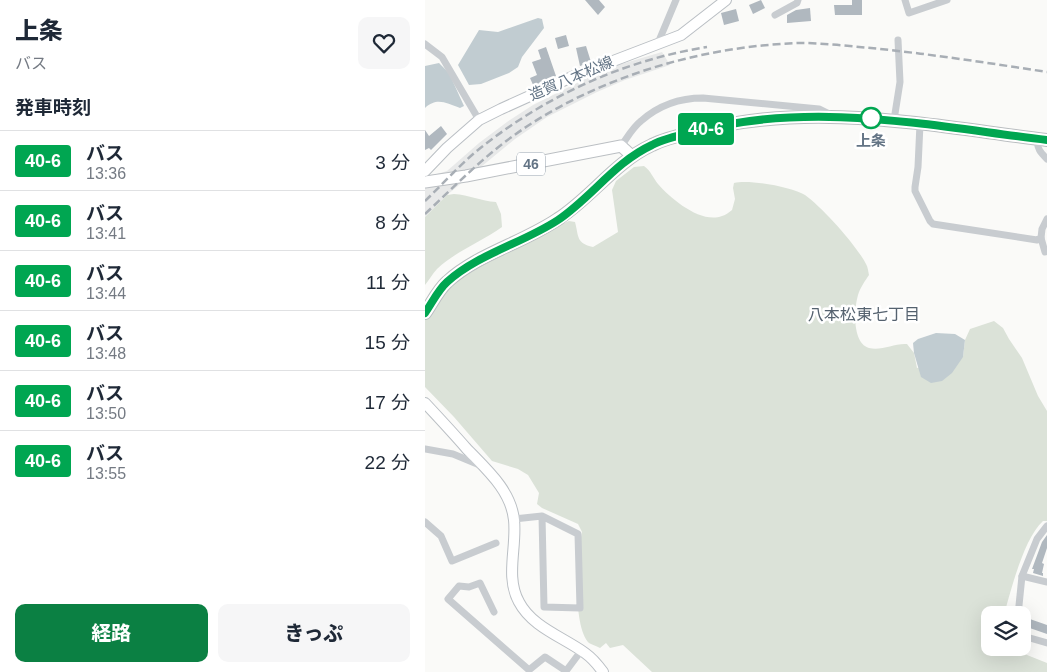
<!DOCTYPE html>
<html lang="ja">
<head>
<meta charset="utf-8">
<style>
	:root { --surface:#fff; --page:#f6f6f7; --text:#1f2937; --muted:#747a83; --line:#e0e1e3; --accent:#0b8043 }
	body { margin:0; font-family:Helvetica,"Noto Sans JP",sans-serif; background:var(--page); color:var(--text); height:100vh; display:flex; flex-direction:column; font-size:19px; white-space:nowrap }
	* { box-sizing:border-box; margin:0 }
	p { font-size:16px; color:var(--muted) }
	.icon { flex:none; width:28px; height:28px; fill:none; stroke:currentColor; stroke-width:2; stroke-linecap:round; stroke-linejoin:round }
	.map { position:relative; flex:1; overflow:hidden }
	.panel { display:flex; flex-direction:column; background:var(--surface); width:425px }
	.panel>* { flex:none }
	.badge { padding:0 10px; border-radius:4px; font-size:18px; line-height:32px }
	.fabs { position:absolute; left:556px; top:606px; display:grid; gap:10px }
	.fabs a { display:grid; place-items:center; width:50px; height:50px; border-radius:10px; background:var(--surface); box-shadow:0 5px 20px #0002; font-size:25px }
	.map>.badge { position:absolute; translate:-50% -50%; box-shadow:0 0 0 2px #fff }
	h2 { padding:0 15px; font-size:19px; line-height:45px }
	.round { display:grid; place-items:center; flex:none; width:52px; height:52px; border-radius:10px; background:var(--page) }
	.head { display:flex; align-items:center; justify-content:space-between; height:85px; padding:0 15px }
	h1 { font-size:24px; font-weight:800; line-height:38px }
	.cta { display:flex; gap:10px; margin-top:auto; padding:10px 15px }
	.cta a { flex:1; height:58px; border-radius:10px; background:var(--accent); color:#fff; font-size:20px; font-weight:800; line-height:58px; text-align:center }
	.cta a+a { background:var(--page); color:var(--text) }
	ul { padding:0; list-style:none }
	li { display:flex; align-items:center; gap:15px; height:60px; padding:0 15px; border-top:1px solid var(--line) }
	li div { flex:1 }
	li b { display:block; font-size:19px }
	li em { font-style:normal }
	li .badge { min-width:55px; font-weight:700; text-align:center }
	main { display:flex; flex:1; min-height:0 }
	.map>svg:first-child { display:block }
	.built { fill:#e8e9e9 }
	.green { fill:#dbe2d8 }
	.water { fill:#c1ccd1 }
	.building { fill:#b0b8bf }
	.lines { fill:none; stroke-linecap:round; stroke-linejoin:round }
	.secondary-casing { stroke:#babfc4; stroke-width:12 }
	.primary-casing { stroke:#bbbfc3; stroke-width:13 }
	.highway-casing { stroke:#babec1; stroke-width:14 }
	.street { stroke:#c8ccd0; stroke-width:7 }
	.secondary { stroke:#fff; stroke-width:10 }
	.primary { stroke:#fff; stroke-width:11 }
	.highway { stroke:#fff; stroke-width:12 }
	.rail { stroke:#a8aeb5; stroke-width:2.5; stroke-dasharray:8 4; stroke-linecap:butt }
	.line-casing { stroke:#fff; stroke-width:11 }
	.line { stroke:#00a651; stroke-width:8 }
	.stop-dot { fill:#fff; stroke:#00a651; stroke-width:2.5 }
	.labels { text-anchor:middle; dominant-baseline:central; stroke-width:5; stroke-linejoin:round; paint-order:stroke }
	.shield { fill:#fff; stroke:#929eaa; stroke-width:1 }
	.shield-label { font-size:14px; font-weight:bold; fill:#637485 }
	.street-label { font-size:15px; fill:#637485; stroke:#fff }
	.stop-label { font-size:15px; font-weight:bold; fill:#637485; stroke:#fff }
	.neighbourhood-label { font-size:16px; fill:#55626f; stroke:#fff }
</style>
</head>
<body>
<main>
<section class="panel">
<div class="head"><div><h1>上条</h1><p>バス</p></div><a class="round"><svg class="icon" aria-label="heart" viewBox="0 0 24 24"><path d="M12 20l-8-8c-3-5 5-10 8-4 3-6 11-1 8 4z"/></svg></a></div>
<h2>発車時刻</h2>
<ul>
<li><span class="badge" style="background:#00a651;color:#fff">40-6</span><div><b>バス</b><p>13:36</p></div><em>3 分</em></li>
<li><span class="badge" style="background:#00a651;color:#fff">40-6</span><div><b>バス</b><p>13:41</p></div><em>8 分</em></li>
<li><span class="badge" style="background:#00a651;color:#fff">40-6</span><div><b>バス</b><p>13:44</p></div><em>11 分</em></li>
<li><span class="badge" style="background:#00a651;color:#fff">40-6</span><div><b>バス</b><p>13:48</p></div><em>15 分</em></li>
<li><span class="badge" style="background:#00a651;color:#fff">40-6</span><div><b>バス</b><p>13:50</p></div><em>17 分</em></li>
<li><span class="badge" style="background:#00a651;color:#fff">40-6</span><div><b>バス</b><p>13:55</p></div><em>22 分</em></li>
</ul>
<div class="cta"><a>経路</a><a>きっぷ</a></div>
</section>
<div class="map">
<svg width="622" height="672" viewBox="0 0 622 672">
	<rect width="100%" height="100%" fill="#fafaf8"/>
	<polygon class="built" points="237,52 245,65 200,80 172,92 122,117 90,139 22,195 0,217 0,186 12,174 22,171 54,143 82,122 108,105 166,76 193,65"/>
	<g class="green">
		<path d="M219,166C226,171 228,178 233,184C246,199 276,224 297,216C301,215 304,212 307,210L310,199L308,188L309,183C324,179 367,187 380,195C397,207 432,246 441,264C443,267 443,271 444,275C440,281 435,288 433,295C429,309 427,343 444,348C457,351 469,343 482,344L489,353L492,368L538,357L540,340L545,329L569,321L578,328L584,339L597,358L613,396L622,411V521H618C599,538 586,590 579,615H565V648H589L602,655L622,663V672H227L198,645L185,648L181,643L175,648C172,646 167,645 164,643C147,626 152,554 157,532L153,524L117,508L112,504L114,493L103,475L93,469L67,461L29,417L0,387V319L30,280L114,234L144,221L150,222C154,237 151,243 168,247L193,232L187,190L191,181L209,167Z"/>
		<path d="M29,194C44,195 56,201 71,202L76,214L77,227C56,242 31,251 12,269C8,273 4,280 0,285V217L22,195Z"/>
	</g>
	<g class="water">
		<polygon points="113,18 117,19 119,28 97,57 93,67 84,73 56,84 44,85 33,65 54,30 73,32"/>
		<path d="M14,63L24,73L39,106L35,108C21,103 12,97 0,108V66Z"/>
		<polygon points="511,333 530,334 540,340 538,357 527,373 517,381 506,383 496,377 489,353 488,343 493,339"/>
	</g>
	<g class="building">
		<polygon points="160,0 174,0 180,7 173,15"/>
		<polygon points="336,0 340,8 328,14 324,5"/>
		<polygon points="427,0 437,0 437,15 410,15 409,5 427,5"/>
		<polygon points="385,8 386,21 362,23 362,15 371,10"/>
		<polygon points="311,9 314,21 299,25 296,13"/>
		<polygon points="141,35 144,46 133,49 130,38"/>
		<polygon points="161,46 166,62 155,66 151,48"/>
		<polygon points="121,47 131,76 109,87 105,78 112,75 107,62 116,59 113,50"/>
		<polygon points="16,126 22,134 6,150 4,148 0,150 0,130 4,136"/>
		<polygon points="622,535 622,548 617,563 619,564 617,573 618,573 618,576 608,573 609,569 607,569 617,542"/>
		<polygon points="602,618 622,625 622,634 599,626"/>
	</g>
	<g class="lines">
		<defs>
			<g id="secondary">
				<polyline points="0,171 22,148 54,120 76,109 149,76 256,35 301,0"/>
				<path d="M0,403C14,418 28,433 41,448C61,469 86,490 89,520C92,547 80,577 94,602C107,627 138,637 160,653C167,658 173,665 178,672"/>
			</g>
			<polyline id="primary" points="0,182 41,176 196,146 207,156"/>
			<path id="highway" d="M0,313C7,303 13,290 22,282C52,254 98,243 133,219C167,197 190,162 227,145C240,138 256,135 270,132C386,100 506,126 622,140"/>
		</defs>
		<use href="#secondary" class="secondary-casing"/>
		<use href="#primary" class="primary-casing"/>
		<use href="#highway" class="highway-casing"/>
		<g class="street">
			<polyline points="480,0 484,13 522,0"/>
			<polyline points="350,15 372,3 373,0"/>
			<polyline points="233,43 251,0"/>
			<polyline points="0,44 17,57 54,120"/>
			<polyline points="469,120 475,82 473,40"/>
			<polyline points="495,124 493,167 490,187 490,191 505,221 508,224 612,240 616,238 617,229 622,219"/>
			<path d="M613,139C611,148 616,153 622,159"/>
			<path d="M196,146C202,138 208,127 216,121C234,105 254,98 278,98L394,109L406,115"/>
			<polyline points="616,238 620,252"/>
			<polyline points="0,449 28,454 57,466"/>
			<polyline points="89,519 117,516 153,534 155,608 119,607 117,516"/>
			<polyline points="0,522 16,536 27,561 71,543"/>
			<polyline points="597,576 622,582"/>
			<polyline points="69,612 55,583 44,587 34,586 23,599 104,670 120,657 141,671 156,651"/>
			<polyline points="593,615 597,576 612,539 622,526"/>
			<polyline points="598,636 622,643"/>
		</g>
		<use href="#secondary" class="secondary"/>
		<use href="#primary" class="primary"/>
		<use href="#highway" class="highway"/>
		<g class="rail">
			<path d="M0,201C19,183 37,162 58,146C123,95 200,60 282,47"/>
			<path d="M0,214C29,187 56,159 88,136C169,78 275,46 375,43C398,43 423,46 446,48C505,54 564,63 622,72"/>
		</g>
	</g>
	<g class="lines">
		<defs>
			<path id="line" d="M0,313C7,303 13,290 22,282C53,254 98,243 133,220C167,197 190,162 227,145C240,138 256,135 270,132C386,100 505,126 622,140"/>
		</defs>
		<use href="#line" class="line-casing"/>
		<use href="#line" class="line"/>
	</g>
	<circle class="stop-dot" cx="446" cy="118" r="10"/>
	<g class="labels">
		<rect class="shield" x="92" y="152.5" width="28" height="23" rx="4"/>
		<g class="shield-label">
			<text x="106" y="164">46</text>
		</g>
		<g class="street-label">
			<text transform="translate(146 78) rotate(-23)">造賀八本松線</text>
		</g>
		<g class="stop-label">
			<text x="446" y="140">上条</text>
		</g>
		<g class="neighbourhood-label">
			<text x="439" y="314">八本松東七丁目</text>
		</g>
	</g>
</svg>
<div class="fabs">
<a><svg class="icon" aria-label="layers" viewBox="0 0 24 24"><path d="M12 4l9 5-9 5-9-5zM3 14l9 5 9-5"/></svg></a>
</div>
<b class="badge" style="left:281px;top:129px;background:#00a651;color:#fff">40-6</b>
</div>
</main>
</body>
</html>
